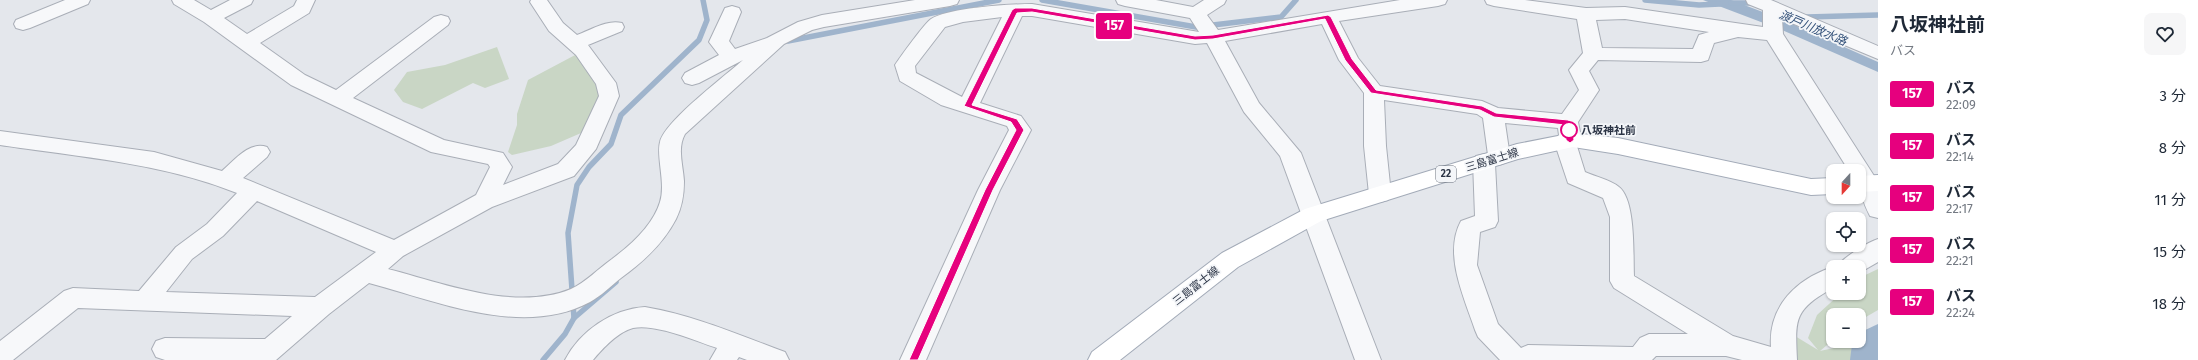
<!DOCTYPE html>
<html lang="ja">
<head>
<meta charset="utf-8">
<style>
	:root { --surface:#fff; --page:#f6f6f7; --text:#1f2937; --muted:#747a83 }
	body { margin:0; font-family:"Fira Sans","Noto Sans JP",sans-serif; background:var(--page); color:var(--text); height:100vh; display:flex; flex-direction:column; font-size:15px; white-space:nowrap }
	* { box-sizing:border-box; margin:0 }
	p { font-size:13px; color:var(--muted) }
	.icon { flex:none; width:22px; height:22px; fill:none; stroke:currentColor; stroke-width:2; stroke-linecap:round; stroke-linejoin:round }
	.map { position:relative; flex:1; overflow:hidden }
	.panel { display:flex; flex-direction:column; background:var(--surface); width:320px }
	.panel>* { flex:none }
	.badge { padding:0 8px; border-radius:3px; font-size:14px; line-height:26px }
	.needle { width:26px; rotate:201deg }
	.buttons { position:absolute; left:1826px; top:164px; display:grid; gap:8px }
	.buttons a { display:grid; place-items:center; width:40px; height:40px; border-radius:8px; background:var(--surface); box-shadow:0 1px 3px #0004; font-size:20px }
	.map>.badge { position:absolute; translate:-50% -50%; box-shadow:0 0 0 2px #fff }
	.round { display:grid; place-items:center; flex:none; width:42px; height:42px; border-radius:8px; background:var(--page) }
	.summary { display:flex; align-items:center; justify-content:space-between; height:68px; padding:0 12px }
	h1 { font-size:19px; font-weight:700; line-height:30px }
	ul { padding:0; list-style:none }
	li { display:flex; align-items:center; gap:12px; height:52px; padding:0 12px }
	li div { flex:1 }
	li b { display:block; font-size:15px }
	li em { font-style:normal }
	li .badge { min-width:44px; font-weight:700; text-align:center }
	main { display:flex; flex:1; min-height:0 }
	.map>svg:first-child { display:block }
	.green { fill:#c9d6c5 }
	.water { fill:#9fb4cc }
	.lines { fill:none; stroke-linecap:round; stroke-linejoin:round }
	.stream { stroke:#9fb4cc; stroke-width:5.5 }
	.minor-casing { stroke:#a9aeb7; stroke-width:2 }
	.major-casing { stroke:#a3abb8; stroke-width:2 }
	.minor { fill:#f7f8fa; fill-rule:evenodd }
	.major { fill:#fff; fill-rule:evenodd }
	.line { fill:#e6007e; stroke:#fff }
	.stop-dot { fill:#fff; stroke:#e6007e; stroke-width:2 }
	.labels { text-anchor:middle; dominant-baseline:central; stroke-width:3.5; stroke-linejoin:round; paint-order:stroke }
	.shield { fill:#f4f6f9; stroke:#676e7b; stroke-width:1 }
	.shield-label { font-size:10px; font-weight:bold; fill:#2b3445 }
	.stop-label { font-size:11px; font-weight:bold; fill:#2b3445; stroke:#f4f6f9; text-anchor:start }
	.street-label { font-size:11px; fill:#2b3445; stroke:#f4f6f9 }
	.water-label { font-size:12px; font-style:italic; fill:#34527a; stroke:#f4f6f9 }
</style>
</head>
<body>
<main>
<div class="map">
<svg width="1878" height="360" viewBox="0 0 1878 360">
	<rect width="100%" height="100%" fill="#e4e7ec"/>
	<g class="green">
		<polygon points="497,47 509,79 485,88 473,83 422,109 403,102 394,90 407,72 445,65"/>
		<polygon points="577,54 599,88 600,103 588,130 551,146 512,155 508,152 517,125 517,114 528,80"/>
		<polygon points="1878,269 1878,310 1859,321 1859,315 1833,315 1833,340 1820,351 1852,344 1851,360 1796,360 1795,336 1818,350 1808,338 1817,315 1841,293 1859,293 1859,278"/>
	</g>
	<g class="water">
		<polygon points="1703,0 1731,0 1781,19 1878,62 1878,72 1782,30"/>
		<polygon points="1878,324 1878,360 1850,360 1852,344 1854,341 1859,341 1861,332"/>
	</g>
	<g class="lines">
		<g class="stream">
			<polyline points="1042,0 1196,27 1281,17 1296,0"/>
			<polyline points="1645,0 1699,5 1720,4"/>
			<polyline points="1731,3 1754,3"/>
			<polyline points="1807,17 1878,15"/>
			<polyline points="788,41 999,0"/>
			<polyline points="574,318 568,233 577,185 589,167 611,144 621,115 699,40 707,20 703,0"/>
			<polyline points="543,360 565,334 574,318 616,282"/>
		</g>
		<defs>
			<g id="minor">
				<polygon points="65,0 90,0 88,4 30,28 23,30 16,28 14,24 16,20"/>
				<path d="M172,0H194L211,10L230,0H253L251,4L224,18L247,34L294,6L297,0H315L309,13L260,43L305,75L336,90L434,17L441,15L448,17L450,21L448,25L353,98L444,140L503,153L512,167L503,185L558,164L576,145L599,96L596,84L576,55L549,31L530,2L531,0H547L563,23L577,35C591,30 607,19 622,23L624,27L622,31L588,45L616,83L619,96L596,149L574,176L492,207L403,256L388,269C443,283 515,312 571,289C585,283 599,268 612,259C631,245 653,225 660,202C666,184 656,156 660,142C665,121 725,76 743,60L699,83L692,85L685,83L682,78L685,73L719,55L709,42L725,8L732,6L739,8L741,12L729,41L735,49L767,38L798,22L822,15L915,0H959L957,4L950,6L824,27L812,30L784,44L685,134C677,148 683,165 684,181C684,195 682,207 676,219C663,244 643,262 621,278C611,286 601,296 590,302C523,338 436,301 369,283L329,314L276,360H165L156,357L152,349L156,341L165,338L265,339L292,316L78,308L13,360H0V341L64,291L73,288L139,291L176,247L207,224L237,193C162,163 80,157 0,145V131L154,152L222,171C235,160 249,141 267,147L270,152L267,157L243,178L394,240L476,195L490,167L488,164L431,152L291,85L204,22L174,4ZM257,201L376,252L315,297L166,292L192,259L223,236Z"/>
				<path d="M1116,0H1156L1193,7L1204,0H1226L1224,4L1207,15L1218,30L1400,0H1447L1445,4L1438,6L1339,21L1358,58L1380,86L1482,101L1498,108L1562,114L1579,90L1569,70L1583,53L1577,19L1494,6L1487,4L1485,0H1525L1586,8L1625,7L1763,27V10L1748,4L1746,0H1771L1878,46V59L1782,19L1783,34L1878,182V218L1870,216C1862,201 1859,188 1859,171H1849L1767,40L1738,37L1714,43L1708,60L1701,62L1598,60L1589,71L1599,90L1578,122L1581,137L1576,143L1585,172C1596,177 1611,180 1619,187C1636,200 1633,256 1634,276L1733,336L1771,347C1768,307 1796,279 1833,267V288C1794,310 1795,318 1797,360H1742L1726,356H1656L1652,360H1500L1478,337L1475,330C1464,297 1443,254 1461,221L1475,216L1473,162L1476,156L1484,154L1488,155L1483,118L1477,114L1384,100L1386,146L1391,194L1388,200L1380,202L1372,200L1369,194L1364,146V93L1339,60L1322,24L1225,41L1259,103L1301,153L1381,360H1355L1280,156L1244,112L1207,43L1195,44L1032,16H1022L980,103L1021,116L1031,130L1000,190L926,360H900L978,190L1009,130L1007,126L941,105L900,81L895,65C901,56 924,24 931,19C948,8 1011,4 1032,4L1199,32L1190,18L1125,6L1118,4ZM1002,17L962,97L916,73L915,66L945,27L963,22ZM1625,19L1709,32L1699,35L1693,49L1602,48L1596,20ZM1505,123L1558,128L1559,135L1554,141L1568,183L1603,198L1610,217V281L1614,288L1688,334H1649L1640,338L1633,347L1528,345L1521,348L1498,324L1477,265L1480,232L1495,227L1498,221L1495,164L1499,165L1507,162L1510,157Z"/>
				<path d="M1878,239V262L1859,273V267H1837C1842,258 1868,242 1878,239Z"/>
				<path d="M645,307C693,315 739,335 785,352L789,360H747L739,357L737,360H710L717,348C696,341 655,323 633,328C618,332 603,348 593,360H565C580,331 612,309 645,307Z"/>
			</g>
			<g id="major">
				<polygon points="1573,133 1618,138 1811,179 1833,178 1833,194 1811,195 1618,154 1573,147 1518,159 1321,221 1238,267 1120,360 1088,360 1092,352 1222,253 1305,209 1517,144"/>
				<polygon points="1878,175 1878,191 1859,192 1859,176"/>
			</g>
		</defs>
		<use href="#minor" class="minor-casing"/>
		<use href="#major" class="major-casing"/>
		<use href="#minor" class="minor"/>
		<use href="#major" class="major"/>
	</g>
	<polygon class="line" points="1015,8 1032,8 1195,36 1213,35 1328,15 1331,17 1352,59 1376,90 1482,106 1496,113 1568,120 1572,122 1574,140 1570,143 1566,140 1565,125 1494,117 1480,110 1371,93 1345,60 1325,19 1213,39 1195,40 1032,12 1017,13 972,105 1017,119 1024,130 993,190 918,360 909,360 985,190 1016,130 1011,122 964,106 1012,10"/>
	<circle class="stop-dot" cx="1569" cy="130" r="8"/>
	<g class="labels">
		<rect class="shield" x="1436" y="166" width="20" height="16" rx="3"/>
		<g class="shield-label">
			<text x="1446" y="174">22</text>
		</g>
		<g class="stop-label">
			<text x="1581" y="130">八坂神社前</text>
		</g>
		<g class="street-label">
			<text transform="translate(1492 160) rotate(-17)">三島富士線</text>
			<text transform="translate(1196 286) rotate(-38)">三島富士線</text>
		</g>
		<g class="water-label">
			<text transform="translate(1813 28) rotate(23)">渡戸川放水路</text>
		</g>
	</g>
</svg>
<div class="buttons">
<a><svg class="needle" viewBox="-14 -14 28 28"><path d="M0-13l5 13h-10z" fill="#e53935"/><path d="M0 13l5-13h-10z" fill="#747a83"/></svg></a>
<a><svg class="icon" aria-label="locate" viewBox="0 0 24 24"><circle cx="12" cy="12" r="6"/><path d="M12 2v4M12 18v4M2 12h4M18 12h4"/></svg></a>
<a>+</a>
<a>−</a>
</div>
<b class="badge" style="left:1114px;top:26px;background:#e6007e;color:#fff">157</b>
</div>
<section class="panel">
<div class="summary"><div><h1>八坂神社前</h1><p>バス</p></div><a class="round"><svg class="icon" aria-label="heart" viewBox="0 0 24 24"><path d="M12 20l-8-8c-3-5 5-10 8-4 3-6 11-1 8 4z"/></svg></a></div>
<ul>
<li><span class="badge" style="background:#e6007e;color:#fff">157</span><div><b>バス</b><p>22:09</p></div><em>3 分</em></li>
<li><span class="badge" style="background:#e6007e;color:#fff">157</span><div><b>バス</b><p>22:14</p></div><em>8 分</em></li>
<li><span class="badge" style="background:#e6007e;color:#fff">157</span><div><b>バス</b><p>22:17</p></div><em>11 分</em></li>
<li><span class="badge" style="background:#e6007e;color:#fff">157</span><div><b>バス</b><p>22:21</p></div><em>15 分</em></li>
<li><span class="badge" style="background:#e6007e;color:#fff">157</span><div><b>バス</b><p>22:24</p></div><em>18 分</em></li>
</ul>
</section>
</main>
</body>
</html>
